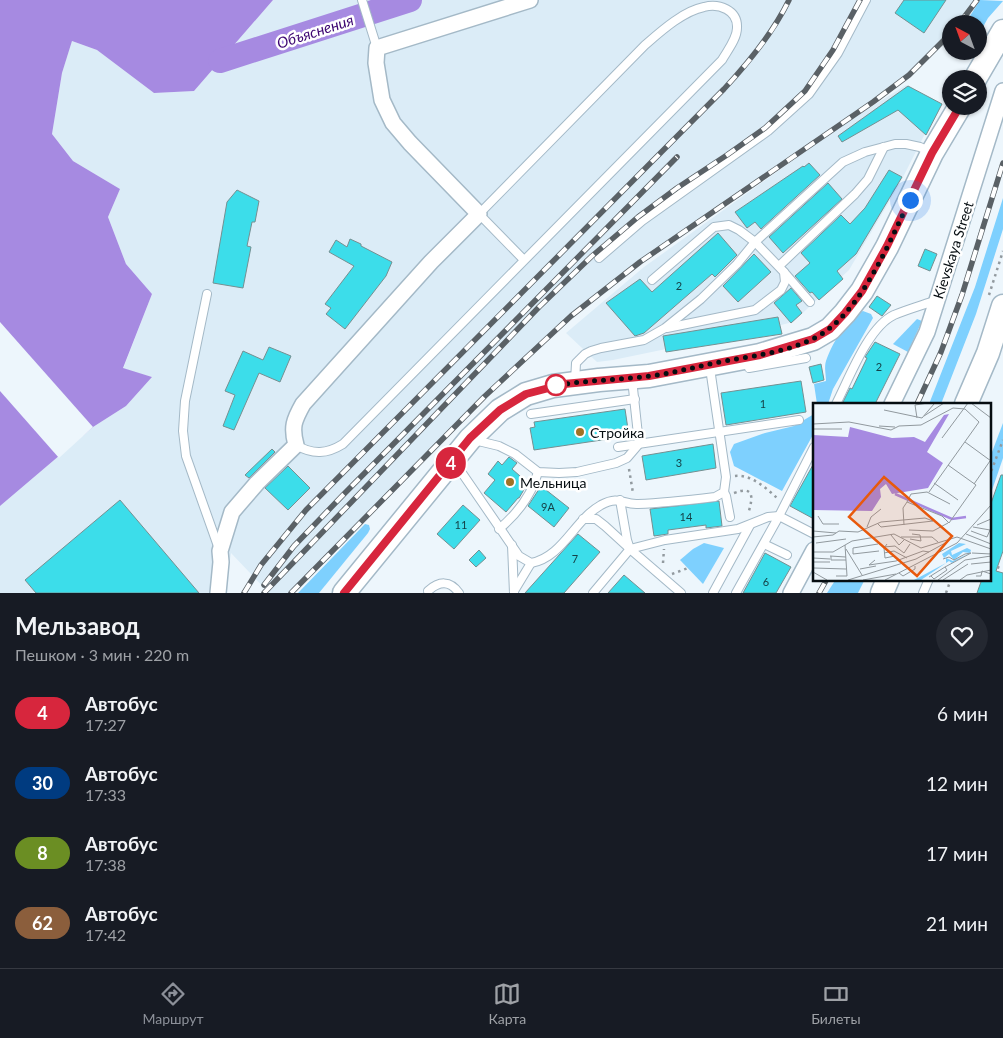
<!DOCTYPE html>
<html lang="ru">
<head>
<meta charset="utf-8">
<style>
	:root { --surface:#171b24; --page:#242831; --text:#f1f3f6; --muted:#9ea1a6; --line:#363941; --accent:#8c9099 }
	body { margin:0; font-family:Lato,sans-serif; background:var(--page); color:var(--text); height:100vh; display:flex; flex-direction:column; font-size:19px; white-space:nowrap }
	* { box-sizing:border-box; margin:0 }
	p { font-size:16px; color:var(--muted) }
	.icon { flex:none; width:28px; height:28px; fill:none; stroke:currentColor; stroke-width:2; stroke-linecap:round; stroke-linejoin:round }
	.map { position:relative; height:593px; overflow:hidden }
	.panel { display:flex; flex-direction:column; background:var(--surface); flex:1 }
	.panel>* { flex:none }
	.badge { padding:0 10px; border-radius:16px; font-size:18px; line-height:32px }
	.needle { width:32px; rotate:319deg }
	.controls { position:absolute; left:942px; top:15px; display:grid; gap:10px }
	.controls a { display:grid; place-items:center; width:45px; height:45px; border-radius:50%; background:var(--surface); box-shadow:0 1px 4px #0004; font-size:25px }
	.you { position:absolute; width:25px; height:25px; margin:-12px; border:4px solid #fff; border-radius:50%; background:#1a73e8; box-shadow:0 0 0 8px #1a73e833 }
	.map>.badge { position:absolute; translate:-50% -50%; box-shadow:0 0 0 2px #fff }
	.round { display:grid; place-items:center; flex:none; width:52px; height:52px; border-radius:26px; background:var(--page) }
	.overview { display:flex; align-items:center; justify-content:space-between; height:85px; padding:0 15px }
	h1 { font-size:24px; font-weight:700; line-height:38px }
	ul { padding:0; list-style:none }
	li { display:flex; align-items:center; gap:15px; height:70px; padding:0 15px }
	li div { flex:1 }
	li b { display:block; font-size:19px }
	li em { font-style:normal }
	li .badge { min-width:55px; font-weight:700; text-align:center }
	.menu { display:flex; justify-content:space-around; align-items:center; height:70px; border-top:1px solid var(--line); background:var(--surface); font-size:14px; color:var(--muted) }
	.menu a { display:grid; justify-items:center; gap:2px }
	.menu .active { color:var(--accent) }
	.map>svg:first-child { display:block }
	.built { fill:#dbecf7 }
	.green { fill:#7ed0fe }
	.water { fill:#a68ae1 }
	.pier { fill:#edf6fc }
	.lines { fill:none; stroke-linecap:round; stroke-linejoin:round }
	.river { stroke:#a68ae1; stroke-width:24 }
	.building { fill:#3cddea; stroke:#758f91 }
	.lane-casing { stroke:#a4b9c7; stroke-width:10 }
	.street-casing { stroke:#a4b9c7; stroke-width:18 }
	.primary-casing { stroke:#a4b9c7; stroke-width:25 }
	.path { stroke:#929a9f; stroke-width:2.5; stroke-dasharray:2.5 4; stroke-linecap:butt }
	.lane { stroke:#fff; stroke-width:8 }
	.street { stroke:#fff; stroke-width:15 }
	.primary { stroke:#fff; stroke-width:22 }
	.rail-casing { stroke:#5a6166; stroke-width:5.5 }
	.rail { stroke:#fff; stroke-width:4; stroke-dasharray:11; stroke-linecap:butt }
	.line-casing { stroke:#fff; stroke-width:11 }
	.line { stroke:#d7263d; stroke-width:8 }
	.walk { stroke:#060d11; stroke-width:5; stroke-dasharray:0 9 }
	.stop-dot { fill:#fff; stroke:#d7263d; stroke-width:2.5 }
	.poi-dot { fill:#a07325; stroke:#fff; stroke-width:2 }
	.labels { text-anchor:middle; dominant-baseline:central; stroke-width:5; stroke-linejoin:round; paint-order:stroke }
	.number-label { font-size:11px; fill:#144147 }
	.street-label { font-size:14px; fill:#060d11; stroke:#fff }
	.poi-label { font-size:14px; fill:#060d11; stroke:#fff; text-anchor:start }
	.water-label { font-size:15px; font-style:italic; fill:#3c0571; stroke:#fff }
	.inset-river { fill:none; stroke:#a68ae1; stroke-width:2.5 }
	.inset-road { fill:none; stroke:#91999e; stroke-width:1 }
	.view { fill:#e8590c; fill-opacity:0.15; stroke:#e8590c; stroke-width:2.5 }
	.inset-edge { fill:none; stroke:#060d11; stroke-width:2.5 }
</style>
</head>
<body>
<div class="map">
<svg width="1003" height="593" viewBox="0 0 1003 593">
	<rect width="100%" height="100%" fill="#edf6fc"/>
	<g class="built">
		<polygon points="273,0 977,0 959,24 951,24 951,33 909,75 873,102 640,262 571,316 485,396 291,593 269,593 231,553 225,593 0,593 0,506 93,427 126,406 152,377 123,369 152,294 126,264 108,217 120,189 73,161 52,134 62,73 72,41 97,50 154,93 194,91"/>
		<polygon points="906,85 936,112 899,185 849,270 793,322 773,327 613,360 597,362 566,333 644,267 841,126"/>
	</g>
	<g class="green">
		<polygon points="980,0 1003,1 988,18 979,34 979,24 965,24"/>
		<polygon points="1003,198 1003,229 976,314 941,404 929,404 975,287"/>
		<path d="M863,311L871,314L873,318L833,389L828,404H817L814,384L826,381C826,375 824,367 826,361C832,344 847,317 863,311Z"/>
		<polygon points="917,319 922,321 908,352 893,344"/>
		<polygon points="814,414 814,433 782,491 734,466 730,452 734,444 765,433 794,426"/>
		<polygon points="1003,423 1003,458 989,499 989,460"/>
		<polygon points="365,524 369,525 370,529 368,533 319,593 298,593"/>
		<polygon points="704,543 724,548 703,584 680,560 693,549"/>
		<polygon points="836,579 865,579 858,593 827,593"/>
	</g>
	<polygon class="water" points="0,0 273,0 194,91 154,93 97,50 72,41 62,73 52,134 73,161 120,189 108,217 126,264 152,294 123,368 152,377 126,406 93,427 0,506"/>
	<polygon class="pier" points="0,322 93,427 59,458 0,391"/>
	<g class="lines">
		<polyline class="river" points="220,61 410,0"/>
	</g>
	<g class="building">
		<polygon points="904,0 946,0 924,33 895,13"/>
		<polygon points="908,86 942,104 926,135 898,110 842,142 838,136"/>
		<polygon points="809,163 820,175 761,229 755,222 747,228 735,212 803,166 804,167"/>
		<polygon points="889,170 902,177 856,254 837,271 843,279 819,300 812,292 810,293 795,276 810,263 801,253 841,215 850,224 865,208"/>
		<polygon points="828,183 842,199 783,253 769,237"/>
		<polygon points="237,190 259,201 255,222 252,222 247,246 251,247 243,288 213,283 227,202"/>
		<polygon points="718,233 737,255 715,277 712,274 644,333 635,336 606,303 640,279 652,292"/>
		<polygon points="350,239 361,244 361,246 392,262 386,276 345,329 326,314 331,308 325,304 354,266 329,252 336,240 347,247"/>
		<polygon points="925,249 937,254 930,271 918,266"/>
		<polygon points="754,254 771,272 738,302 723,286"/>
		<polygon points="791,288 802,301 796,305 802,313 791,323 774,303"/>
		<polygon points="877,296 891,305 882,316 869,307"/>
		<polygon points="778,317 782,334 666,352 663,336"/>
		<polygon points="875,342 900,354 875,404 842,404 850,388 852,389 867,358 865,357"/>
		<polygon points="269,347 291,356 280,382 259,373 234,430 223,426 235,395 225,391 243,351 263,360"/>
		<polygon points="821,364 824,380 813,383 809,367"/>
		<polygon points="801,381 806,412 726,425 721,393"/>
		<polygon points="625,409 629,436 534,450 530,428 535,427 534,422"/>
		<polygon points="713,444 716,468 646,480 642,456"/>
		<polygon points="272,449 275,452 249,478 245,475"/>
		<polygon points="509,457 517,463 512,469 528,483 519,498 518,498 506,512 484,493 495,480 488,474 498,461 502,465"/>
		<polygon points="814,463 814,519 790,506"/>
		<polygon points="288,466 310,488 288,510 265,488"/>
		<polygon points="1001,475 1003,475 1003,551 996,571 1003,573 1003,593 977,593 982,579 989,579 989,509"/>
		<polygon points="541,486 569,508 554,527 528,506"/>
		<polygon points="120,500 199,593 36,593 25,580"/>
		<polygon points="719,501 722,526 706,528 706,525 668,530 668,534 654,536 650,509"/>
		<polygon points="463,505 480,520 454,549 437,534"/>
		<polygon points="578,534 600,552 564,593 525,593"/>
		<polygon points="479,550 486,558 476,567 469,560"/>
		<polygon points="765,553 791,567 776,593 743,593"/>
		<polygon points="624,575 645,593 608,593"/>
	</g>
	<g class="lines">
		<defs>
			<g id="lane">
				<polyline points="362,0 377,48"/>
				<polyline points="599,258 642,221 768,131 809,94 838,53 866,0"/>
				<polyline points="779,266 855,194 868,179 884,147"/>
				<polyline points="784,272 810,302"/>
				<polyline points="652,280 714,227 729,225 739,230 755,242 784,272 785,282 781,290 755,310 667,328"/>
				<polyline points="207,294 185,401 183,431 186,456 219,549"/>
				<polyline points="749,368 806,358"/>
				<polyline points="575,382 576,363 585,354 591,351 601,348 644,340 665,328 701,299 737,264 755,242 843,162 865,152 895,144 906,144 920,147 931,152"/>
				<path d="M836,404C849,379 868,327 894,315C908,309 923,305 937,300"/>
				<polyline points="531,414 635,399"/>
				<polyline points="474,440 499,446 515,454 538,472 559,473 577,472 616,463 627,458 639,444 632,379"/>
				<path d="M296,445C313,455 327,454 343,444L722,60C727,51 737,39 737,28C738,10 719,3 704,7C683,11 660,32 645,45L479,214L524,260"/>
				<polyline points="618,447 799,420"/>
				<path d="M452,463L462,473L519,556L531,563C563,557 574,520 601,505C620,495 623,505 638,504C664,503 690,500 715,497L724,492L726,477L711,375"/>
				<polyline points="724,492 726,496 730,517"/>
				<polyline points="620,500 627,540 630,549 681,593"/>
				<polyline points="583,519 596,519 605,526 628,547"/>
				<path d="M499,529C517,514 532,494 538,472"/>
				<polyline points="764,544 787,555"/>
				<polyline points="512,545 514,593"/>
				<path d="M428,591C439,581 450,580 459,593"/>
				<polyline points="514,591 531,563"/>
				<polyline points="593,593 630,549 665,540 738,529 768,517 779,516 814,534"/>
				<polyline points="713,593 750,525"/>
				<polyline points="736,593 779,516 814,447"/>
				<polyline points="923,593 929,579"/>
			</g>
			<g id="street">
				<polyline points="892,404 927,332 1003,91"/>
				<path d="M218,593L221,562L220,551L232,512L257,483L296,445C291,427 294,420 303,404L431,262L479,214L410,143L393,123L382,100L376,63L377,48L530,0"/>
				<polyline points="791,593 814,550"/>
			</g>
			<g id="primary">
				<polyline points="975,79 1003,31"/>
				<polyline points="966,404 988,353 1003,306"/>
				<polyline points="344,593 470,439 500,410 526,394 553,386 599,380 649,376 760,355 813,339 830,329 845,313 862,291 887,247 932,153 960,106"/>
				<polyline points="882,593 888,579"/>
			</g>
		</defs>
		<use href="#lane" class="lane-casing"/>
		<use href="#street" class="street-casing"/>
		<use href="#primary" class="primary-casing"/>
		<g class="path">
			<polyline points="989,295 1003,251"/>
			<polyline points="629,469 633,493"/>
			<path d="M735,476C751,474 766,488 777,498"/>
			<polyline points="989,477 1003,440"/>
			<path d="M734,493C755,485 753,498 748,514"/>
			<polyline points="663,563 664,549"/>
			<polyline points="997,567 1000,568"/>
			<polyline points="672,574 688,568"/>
			<polyline points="946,593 951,579"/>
		</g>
		<use href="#lane" class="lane"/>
		<use href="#street" class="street"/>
		<use href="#primary" class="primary"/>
		<defs>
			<g id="rail">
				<polyline points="959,24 977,0"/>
				<polyline points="917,404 941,352 962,295 1003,163"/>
				<polyline points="264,585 294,546 343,495 677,157"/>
				<path d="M244,593L261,565L306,510L724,89C749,62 773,33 789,0"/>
				<polyline points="264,593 539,307 592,256 638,217 677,188 727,155 765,128 805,91 833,50 860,0"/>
				<polyline points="291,593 485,396 571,316 640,262 873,102 909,75 951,33"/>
				<polyline points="819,593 827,579"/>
			</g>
		</defs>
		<use href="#rail" class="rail-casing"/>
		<use href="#rail" class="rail"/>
	</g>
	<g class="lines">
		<defs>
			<polyline id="line" points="344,593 470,438 500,410 526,394 564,384 649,376 760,355 813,339 830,329 845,313 862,291 887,246 932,153 960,106"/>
		</defs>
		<use href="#line" class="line-casing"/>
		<use href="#line" class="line"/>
		<path class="walk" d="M556,385L553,386C586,380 619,380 651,376C678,372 703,365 730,360C760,355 805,349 830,328C867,298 889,242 910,200"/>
	</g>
	<circle class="stop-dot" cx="556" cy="385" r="10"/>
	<g class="poi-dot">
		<circle cx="580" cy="432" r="5"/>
		<circle cx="510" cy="482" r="5"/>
	</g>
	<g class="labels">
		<g class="number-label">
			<text x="679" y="285">2</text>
			<text x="879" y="366">2</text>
			<text x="763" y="403">1</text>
			<text x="679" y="462">3</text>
			<text x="548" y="506">9А</text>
			<text x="686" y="516">14</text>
			<text x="461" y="524">11</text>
			<text x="575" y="558">7</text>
			<text x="766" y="581">6</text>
		</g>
		<g class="street-label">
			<text transform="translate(953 250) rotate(-72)">Kievskaya Street</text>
		</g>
		<g class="poi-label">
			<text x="590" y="432">Стройка</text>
			<text x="520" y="482">Мельница</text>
		</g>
		<g class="water-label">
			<text transform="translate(315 31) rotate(-18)">Объяснения</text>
		</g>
	</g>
	<g transform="translate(813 403)">
		<rect width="178" height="178" fill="#edf6fc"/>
		<path d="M146,140L153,141L138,148L139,152L154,145L158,147L157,150L139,160L136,158L108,177H101L133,160V155L140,158L157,150L150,149L141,157L136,151L131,155L129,151Z" fill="#7ed0fe"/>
		<path d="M136,11L114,49L130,60L115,85L79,91L73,81L67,86L68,94L59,108L0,107V32L35,34L37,24L79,35L101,34L112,39L131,12Z" fill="#a68ae1"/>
		<path class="inset-river" d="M82,91L139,116L153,114"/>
		<path class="inset-road" d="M158,0L178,15M71,7L109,15L121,1M111,13L131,0M104,15L102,2L115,0M0,21L36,19L78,27L86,23L108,22L140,5L152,6L166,19L116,89M66,23L82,24M0,26H29M129,35L155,0M152,39L178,58M121,80L145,97M161,81L177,58M94,99L98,91L114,89L137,101M5,113L10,121H26M91,122L90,105L94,99L129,113L136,120L153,96L163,82L135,62M164,122L178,116M54,124L58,114L68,106M160,124L177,127M96,127L120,128L135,120M0,128L23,130M158,128L174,134L177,127M153,131L178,141M78,132L86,142L91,137M0,134L20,132L26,128L45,129L68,119L112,115L120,118L68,124L65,121M88,134H119L125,139M97,136L108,138L107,132L99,131M3,140L33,136M74,141L71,145L72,155L82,153M71,144L82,143L91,150L97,141M33,146L49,172M0,149H20L39,138L81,131L108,145L144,134L178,146M71,150L81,148L94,155M159,150L178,151M40,151V145L65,141M40,151L66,148M17,153L33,154M18,153V157H33M0,155L17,156M130,156L136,154L141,157L152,151L158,150L132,164M62,157L56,162L83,158L110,148L116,149M0,159H17M158,161L178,159M1,165L33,166M47,166L63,163M0,169L14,177M86,170L90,173L102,166V163M23,173H34L32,142M118,173L121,176L134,167L132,164M163,173H168L169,168L178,171M116,174L132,164M35,177L103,156L134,139M50,177L83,171M72,177L144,140L178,102M125,177L152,157L178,153M130,177L155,161M147,177L154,172L178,167"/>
		<path class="view" d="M71,74L139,133L104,173L36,114Z"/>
		<rect width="178" height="178" class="inset-edge"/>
	</g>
</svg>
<div class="controls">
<a><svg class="needle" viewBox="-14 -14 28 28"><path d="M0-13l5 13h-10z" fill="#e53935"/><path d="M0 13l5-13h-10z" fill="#9ea1a6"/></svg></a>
<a><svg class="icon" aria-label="layers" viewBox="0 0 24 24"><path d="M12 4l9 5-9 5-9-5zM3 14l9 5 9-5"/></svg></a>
</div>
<div class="you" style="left:910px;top:200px"></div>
<b class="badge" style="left:451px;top:463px;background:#d7263d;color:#fff">4</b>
</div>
<section class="panel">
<div class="overview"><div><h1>Мельзавод</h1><p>Пешком · 3 мин · 220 m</p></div><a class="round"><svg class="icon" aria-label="heart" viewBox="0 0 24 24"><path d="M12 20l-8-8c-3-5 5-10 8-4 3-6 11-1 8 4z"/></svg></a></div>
<ul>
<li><span class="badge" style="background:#d7263d;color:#fff">4</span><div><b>Автобус</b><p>17:27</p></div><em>6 мин</em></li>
<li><span class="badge" style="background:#003b80;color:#fff">30</span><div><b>Автобус</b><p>17:33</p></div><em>12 мин</em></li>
<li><span class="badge" style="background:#6b8e23;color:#fff">8</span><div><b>Автобус</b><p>17:38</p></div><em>17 мин</em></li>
<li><span class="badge" style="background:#8b5e3c;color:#fff">62</span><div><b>Автобус</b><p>17:42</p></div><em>21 мин</em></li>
</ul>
</section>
<nav class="menu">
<a class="active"><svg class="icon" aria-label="directions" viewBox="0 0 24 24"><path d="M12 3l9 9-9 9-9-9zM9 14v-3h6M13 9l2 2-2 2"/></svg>Маршрут</a>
<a><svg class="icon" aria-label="map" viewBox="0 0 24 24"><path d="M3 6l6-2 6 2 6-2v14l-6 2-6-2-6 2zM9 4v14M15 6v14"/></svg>Карта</a>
<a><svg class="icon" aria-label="tickets" viewBox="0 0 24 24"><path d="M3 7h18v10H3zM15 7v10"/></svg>Билеты</a>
</nav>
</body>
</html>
